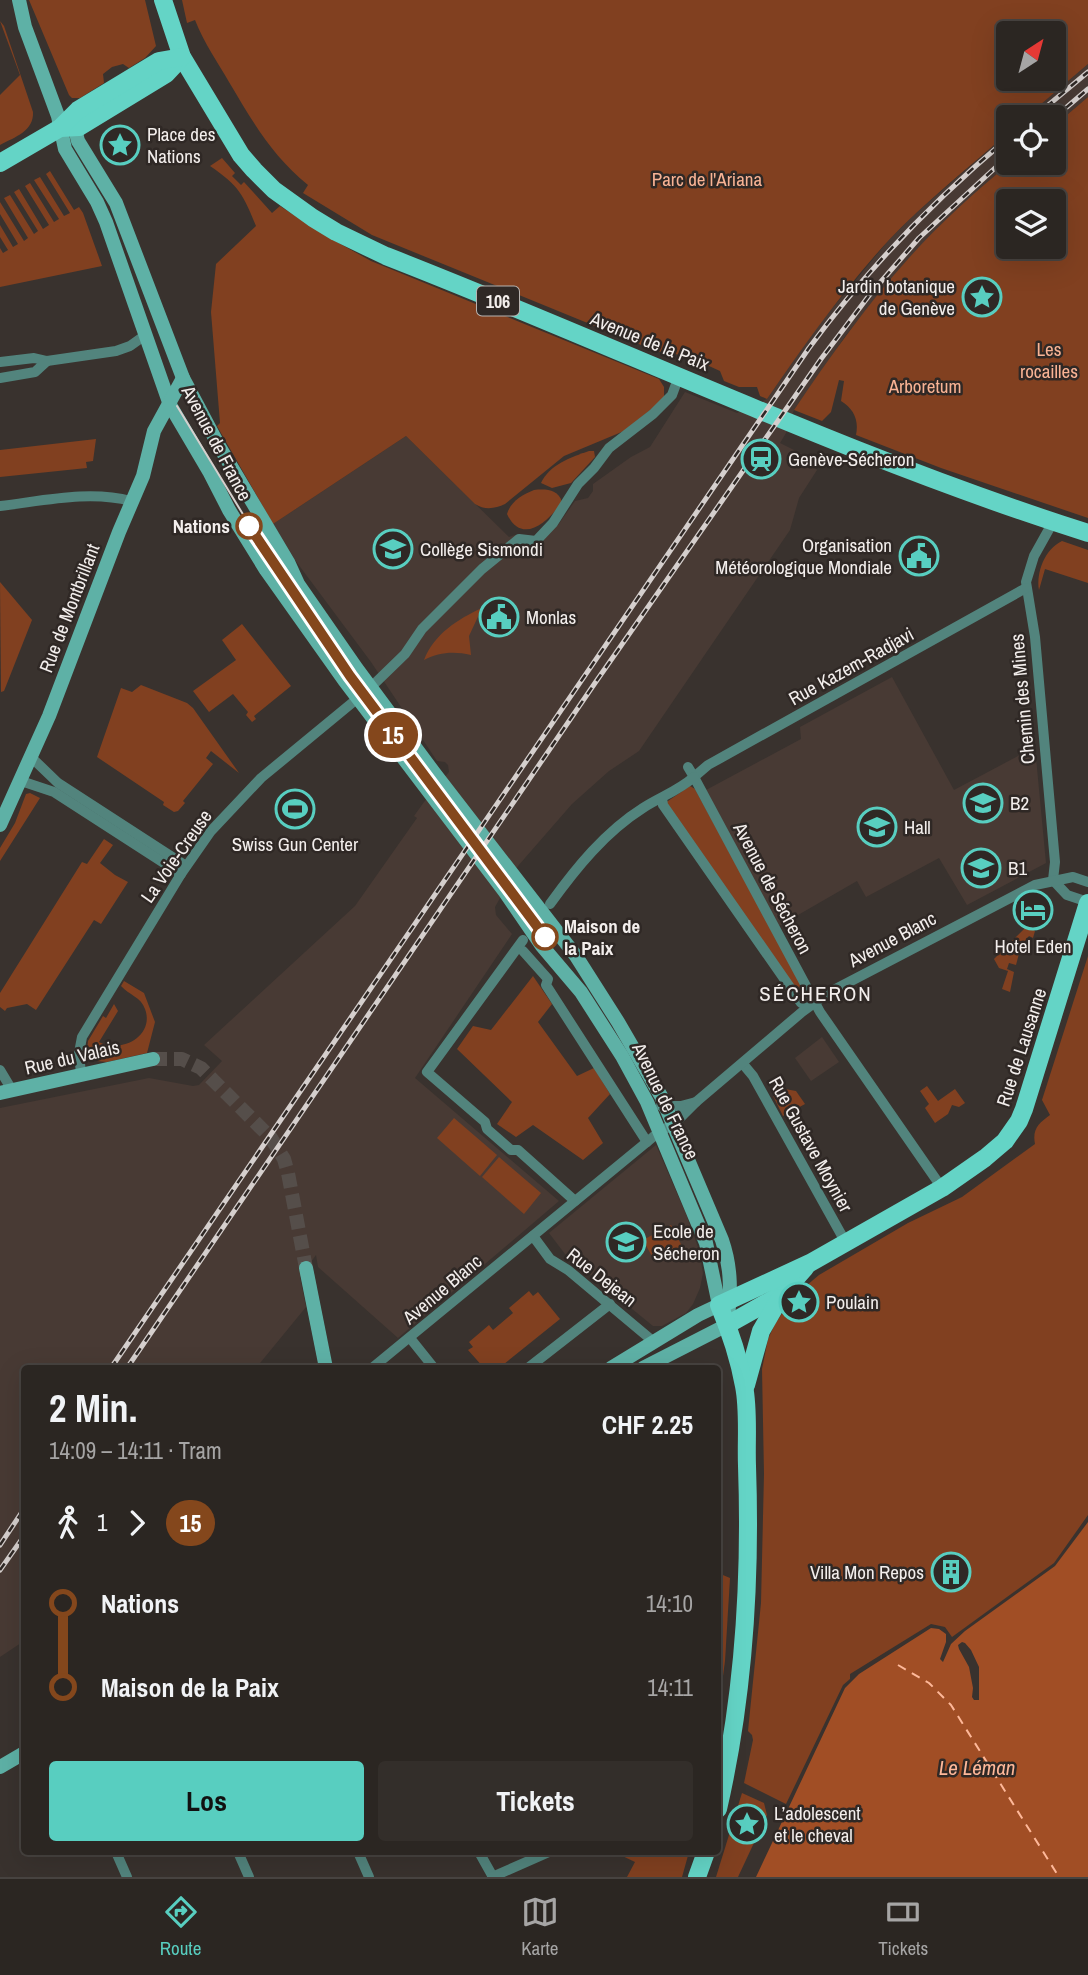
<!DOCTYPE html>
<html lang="de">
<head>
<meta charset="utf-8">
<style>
	:root { --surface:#2b2622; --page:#332e2a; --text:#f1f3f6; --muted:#a6a5a5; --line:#474340; --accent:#58cec0 }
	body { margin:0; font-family:"Archivo Narrow",sans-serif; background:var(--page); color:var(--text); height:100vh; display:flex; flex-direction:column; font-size:26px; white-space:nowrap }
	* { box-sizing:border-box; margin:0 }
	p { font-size:23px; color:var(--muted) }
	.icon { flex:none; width:38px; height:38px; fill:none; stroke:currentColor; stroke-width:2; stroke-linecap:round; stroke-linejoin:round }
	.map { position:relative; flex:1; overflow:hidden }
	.details { position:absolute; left:21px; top:1365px; width:700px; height:490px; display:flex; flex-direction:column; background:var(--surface); border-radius:7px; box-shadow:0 7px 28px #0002,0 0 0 2px var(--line) }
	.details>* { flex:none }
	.badge { padding:0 14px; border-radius:23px; font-size:24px; line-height:46px }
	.needle { width:46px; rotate:36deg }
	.controls { position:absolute; left:996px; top:21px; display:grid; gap:14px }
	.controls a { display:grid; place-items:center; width:70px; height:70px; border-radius:7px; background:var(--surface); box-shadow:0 7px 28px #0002,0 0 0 2px var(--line); font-size:35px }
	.map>.badge { position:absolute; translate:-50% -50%; box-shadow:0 0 0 4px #fff }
	.legs { display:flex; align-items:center; gap:10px; height:77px; padding:0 28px; font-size:23px }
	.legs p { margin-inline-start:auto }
	.overview { display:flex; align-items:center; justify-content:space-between; height:119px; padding:0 28px }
	h1 { font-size:38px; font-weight:700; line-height:52px }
	.action { display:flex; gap:14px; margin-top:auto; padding:14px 28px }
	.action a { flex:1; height:80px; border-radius:7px; background:var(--accent); color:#111; font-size:28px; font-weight:700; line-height:80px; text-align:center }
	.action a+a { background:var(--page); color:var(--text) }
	ul { padding:0 28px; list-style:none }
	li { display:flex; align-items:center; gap:24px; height:84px; font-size:26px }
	li i { display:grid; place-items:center; width:10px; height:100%; margin:0 9px; background:currentColor }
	li i::after { content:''; width:18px; height:18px; margin:-9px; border:5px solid; border-radius:50%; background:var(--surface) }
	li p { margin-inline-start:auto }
	li:first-child i { background:linear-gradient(#0000 50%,currentColor 0) }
	li:last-child i { background:linear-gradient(currentColor 50%,#0000 0) }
	.menu { display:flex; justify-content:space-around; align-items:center; height:98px; border-top:2px solid var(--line); background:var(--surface); font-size:19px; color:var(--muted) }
	.menu a { display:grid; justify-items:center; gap:4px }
	.menu .current { color:var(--accent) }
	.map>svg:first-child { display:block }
	.built { fill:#483a34 }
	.green { fill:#814020; fill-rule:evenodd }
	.water { fill:#a14e25 }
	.pier { fill:#39322e }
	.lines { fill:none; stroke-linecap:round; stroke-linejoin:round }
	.ferry { stroke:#feb899; stroke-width:2; stroke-dasharray:9 7; stroke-linecap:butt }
	.secondary-tunnel { stroke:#554e4a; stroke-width:14; stroke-dasharray:14 7; stroke-linecap:butt }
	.street { stroke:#52847d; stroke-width:10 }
	.secondary { stroke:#5eb1a6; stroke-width:14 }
	.primary { stroke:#64d4c6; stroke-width:18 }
	.tram { stroke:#d5cfcd; stroke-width:2 }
	.rail-casing { stroke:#d5cfcd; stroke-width:5 }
	.rail { stroke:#2f2825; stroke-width:2.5; stroke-dasharray:8; stroke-linecap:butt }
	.line-1-casing { stroke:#fff; stroke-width:16 }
	.line-1 { stroke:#84471c; stroke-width:10 }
	.stop-1-dot { fill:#fff; stroke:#84471c; stroke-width:3.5 }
	.labels { text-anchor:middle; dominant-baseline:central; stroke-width:5; stroke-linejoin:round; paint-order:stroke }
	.shield { fill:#2f2825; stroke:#b8b3b0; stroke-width:2 }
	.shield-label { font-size:18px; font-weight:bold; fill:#f3eeec }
	.poi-label { font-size:19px; fill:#f3eeec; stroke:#2f2825; text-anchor:start }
	.park-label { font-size:19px; fill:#f9b394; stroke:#2f2825 }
	.street-label { font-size:19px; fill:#f3eeec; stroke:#2f2825 }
	.stop-label { font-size:19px; font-weight:bold; fill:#f3eeec; stroke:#2f2825; text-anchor:end }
	.neighbourhood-label { font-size:21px; letter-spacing:2px; fill:#f3eeec; stroke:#2f2825 }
	.water-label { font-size:21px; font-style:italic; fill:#feb899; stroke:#2f2825 }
</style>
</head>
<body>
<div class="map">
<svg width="1088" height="1877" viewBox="0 0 1088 1877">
	<rect width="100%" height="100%" fill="#39322e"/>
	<g class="built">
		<polygon points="1088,64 1088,97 1054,126 1054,117 1026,117"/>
		<polygon points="1008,133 1008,163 1010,163 944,222 909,258 846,335 794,410 786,433 780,443 806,456 817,470 799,498 790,530 639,751 609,771 572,804 518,866 495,907 496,915 512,934 415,1078 559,1201 398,1338 318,1267 316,1255 300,1277 306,1307 256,1368 24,1368 24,1614 19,1619 24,1641 0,1657 0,1108 149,1078 193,1086 199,1085 222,1061 204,1045 355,906 417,818 414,816 424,802 449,772 448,765 445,762 437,761 371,662 295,560 273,524 406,436 509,537 515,535 536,537 558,525 575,501 588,498 593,491 593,484 631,457 650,447 685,392 737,413 767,399 815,329 888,241 915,214"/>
		<polygon points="892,677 954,790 1035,747 1046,863 967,905 939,858 866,897 857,881 779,926 706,790 801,739 800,727"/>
		<polygon points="822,1037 839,1062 811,1081 795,1058"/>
		<polygon points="656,1145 686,1214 699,1250 703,1273 700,1288 693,1304 686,1313 662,1326 653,1326 565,1254 549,1233"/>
	</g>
	<g class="green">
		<polygon points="29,0 145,0 156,46 145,58 129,68 123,64 112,67 103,74 104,83 80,98 72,98 69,95"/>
		<path d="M182,0H1088V64L1026,117H1008V133C968,168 925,202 888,241C843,290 805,344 767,399L760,396L757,387H739L724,381L720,371L687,356L656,351L372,235L303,193L308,185C272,156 251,119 229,82C218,63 204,43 195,20L187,23ZM1008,33H1054V79H1008Z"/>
		<path d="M0,21L4,26L33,112C34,131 15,137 0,145V95L20,75Z"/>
		<path d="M1088,97V518L941,468L856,435C859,420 854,409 841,401L844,381L839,380L831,412L822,421L794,410C829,358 866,306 908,259C939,224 974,193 1010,163H1054V126ZM1008,201H1054V247H1008Z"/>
		<path d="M222,158L235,173L232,176L241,185L244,182L272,213L280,206L326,236L371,261L659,379L664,387V399L624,431L564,456L505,504C495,509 484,510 475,504L406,436L273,524L217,426L220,423L211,312L216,264L256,226C243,194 239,186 210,166Z"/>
		<polygon points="50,171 74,210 79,207 83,213 102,266 0,287 0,248 3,253 8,250 0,237 0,225 13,247 18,244 0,214 0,202 24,241 28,238 4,198 10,195 34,234 38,231 14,192 19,189 43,229 49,225 25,186 30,183 54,222 59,219 34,180 40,177 64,216 70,213 46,174"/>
		<polygon points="96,439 93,461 86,462 87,468 0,477 0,450"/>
		<path d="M589,451H594L595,457L571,483L552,488L541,483C549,465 571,457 589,451Z"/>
		<path d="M534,490C546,489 558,489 562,502C549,521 522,546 507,514C511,501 522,495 534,490Z"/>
		<path d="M1062,541L1088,550V583L1045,569L1039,590C1036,572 1045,549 1062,541Z"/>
		<polygon points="0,582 32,620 4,691 1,692"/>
		<path d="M482,608L469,636L471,655C454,651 439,652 424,660C434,634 458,619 482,608Z"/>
		<polygon points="242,624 291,686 254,716 256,719 252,722 246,715 248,712 233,694 209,712 193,691 236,660 222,640"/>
		<polygon points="141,685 187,703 193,708 239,773 211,751 206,758 213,764 183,801 185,803 178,811 174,812 163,805 164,802 97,757 121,688 132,692"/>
		<polygon points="690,786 695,789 807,995 801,1001 665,803"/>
		<polygon points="30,793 40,798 0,861 0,848 15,823 26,794"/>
		<polygon points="104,839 113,845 100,863 115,875 128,882 101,924 94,920 36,1010 27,1004 7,1008 5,1011 0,1007 0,993 82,862 87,864"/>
		<polygon points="1028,925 1035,931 1033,938 1029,936 1021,946 1016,965 1009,963 1007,969 1014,972 1010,992 1002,989 1008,971 999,968 994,959"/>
		<path d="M1088,956V1515L1054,1563L952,1637L945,1627L931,1624L850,1674V1679L843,1685L786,1804L744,1783L753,1740L752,1735L748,1731L761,1603L764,1474L762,1369L768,1339L775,1324L793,1297L819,1275L908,1223L962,1197L1035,1144C1032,1129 1039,1123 1050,1115L1042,1100Z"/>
		<polygon points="533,976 552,1004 538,1022 577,1076 594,1068 610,1094 588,1118 603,1143 583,1160 533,1125 516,1137 497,1124 512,1102 457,1049 473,1026 491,1030"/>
		<path d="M124,981L144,993L155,1022L147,1053L107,1062L96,1061L87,1051L88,1041L103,1016L106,1018L114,1004L118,1011L99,1042C121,1054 155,1036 145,1009C141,997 129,995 121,986Z"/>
		<polygon points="927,1086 938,1101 955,1089 965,1103 959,1107 952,1105 948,1114 935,1123 925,1108 929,1104 920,1091"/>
		<polygon points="785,1089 796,1091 805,1104 783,1116 773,1096"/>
		<polygon points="454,1118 497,1155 480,1176 437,1138"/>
		<polygon points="499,1157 541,1193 524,1214 482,1177"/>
		<polygon points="671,1225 682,1246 654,1260 643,1240"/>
		<polygon points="529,1291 533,1296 538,1292 560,1319 499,1368 484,1368 468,1350 473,1347 469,1342 489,1325 493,1330 513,1313 509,1308"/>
		<polygon points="718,1573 730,1578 725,1661 718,1714"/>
		<polygon points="742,1793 764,1803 767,1815 738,1877 716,1877"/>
		<polygon points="614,1852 689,1852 682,1877 627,1877 635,1862"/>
	</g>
	<polygon class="water" points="1088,1522 1088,1877 756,1877 845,1688 859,1674 931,1628 939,1629 946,1634 946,1642 940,1659 943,1662 951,1644 965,1631 1055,1566"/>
	<polygon class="pier" points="962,1642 965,1643 971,1650 979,1667 979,1700 974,1700 972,1697 973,1688 969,1667 959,1649 958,1645"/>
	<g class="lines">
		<polyline class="ferry" points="898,1665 929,1683 951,1705 1059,1877"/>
		<polyline class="secondary-tunnel" points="153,1059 182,1059 201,1068 271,1138 284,1159 288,1173 306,1268"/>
		<g class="street">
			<polyline points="0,362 34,358 47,361 116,351 130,346 144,336"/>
			<polyline points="0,378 35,372 47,361"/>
			<path d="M0,506C43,501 89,490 131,501"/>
			<polyline points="1053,522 1034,556 1026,582 1035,637 1055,862 1053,880"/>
			<polyline points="371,687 405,654 422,629 482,569 519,539 536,541 553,523 578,484 594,468 609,448 653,414 672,395 679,376"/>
			<polyline points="31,757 58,783 186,866"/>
			<polyline points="688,767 694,777 708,765 1026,588"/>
			<polyline points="21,781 54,792 181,874"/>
			<polyline points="662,798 663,805 801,1003"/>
			<polyline points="1053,880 1067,895 1088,902"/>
			<path d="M550,904C576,868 605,832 643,808C660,797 678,791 694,777L820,1012L942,1188"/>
			<polyline points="523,940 427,1072 485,1122 487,1129 511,1150 518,1150 575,1201"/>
			<polyline points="523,951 548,979 546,985 647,1142"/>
			<polyline points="743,1064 753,1076 846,1243"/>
			<polyline points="0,1070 12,1090"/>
			<polyline points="81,1074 79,1053 82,1037 181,874 211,831 261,778 358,698"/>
			<polyline points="661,1106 681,1106 696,1102"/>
			<polyline points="533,1236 550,1259 568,1270 654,1342"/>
			<polyline points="410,1338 434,1368"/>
			<polyline points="372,1368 653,1137 677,1121 696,1102 802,1012 828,993 1035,885 1073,877 1088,882"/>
			<polyline points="528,1368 610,1304"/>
			<polyline points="116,1852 127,1877"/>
			<polyline points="238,1852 249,1877"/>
			<polyline points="358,1852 369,1877"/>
			<polyline points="479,1852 493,1877"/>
			<polyline points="492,1877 549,1852"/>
		</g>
		<g class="secondary">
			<polyline points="19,0 25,27 58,116 65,149 97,202 106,222 170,405 210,473 229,510 266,570 344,680 505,892 542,946 581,992 622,1056 647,1102 706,1243 719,1305 698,1315 611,1368"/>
			<path d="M79,127L76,133L78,141L116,203L183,378L219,446L288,562L298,584L357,669L435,774L576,956L618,1022L661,1096L722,1240C732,1269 731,1294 727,1325L643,1368"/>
			<polyline points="0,825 49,716 119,532 143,476 154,431 183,378"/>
			<polyline points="0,1093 153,1059"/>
			<polyline points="306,1268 326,1368"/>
			<polyline points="0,1767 24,1753"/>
		</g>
		<g class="primary">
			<path d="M163,0L182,57L241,155L254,170L274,190L313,218L336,232L386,256C620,347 848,457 1088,533"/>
			<polyline points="60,128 79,127 166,74 182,57"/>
			<polyline points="0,163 60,128 78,110 159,61 182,57"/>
			<polyline points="727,1325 782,1294 805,1268"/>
			<polyline points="746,1385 761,1331 780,1298"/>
			<path d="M718,1809C744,1696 751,1581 747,1466C746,1440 749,1411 744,1386C739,1358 730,1331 719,1305L810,1263L942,1188L985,1158L1005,1141L1019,1121L1024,1109L1088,903"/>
			<polyline points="697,1877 706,1852"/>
		</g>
		<polyline class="tram" points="177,406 280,575 375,710"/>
		<defs>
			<g id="rail">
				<polyline points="1034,117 1088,72"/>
				<polyline points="1054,118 1088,89"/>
				<path d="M111,1368L809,348C867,269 933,201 1008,138"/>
				<polyline points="127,1368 595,683 821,359 871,293 919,238 1008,156"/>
				<polyline points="0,1545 24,1509"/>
				<polyline points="0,1570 24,1536"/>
			</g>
		</defs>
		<use href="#rail" class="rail-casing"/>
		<use href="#rail" class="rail"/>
	</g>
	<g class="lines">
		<defs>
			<polyline id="line-1" points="249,526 350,676 545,937"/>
		</defs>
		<use href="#line-1" class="line-1-casing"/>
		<use href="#line-1" class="line-1"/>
	</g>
	<defs>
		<symbol id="sight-ring" viewBox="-11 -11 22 22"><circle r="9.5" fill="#2f2825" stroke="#58cec0" stroke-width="1.5"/><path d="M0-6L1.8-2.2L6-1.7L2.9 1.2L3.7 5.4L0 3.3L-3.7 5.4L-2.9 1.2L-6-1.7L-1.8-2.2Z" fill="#58cec0"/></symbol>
		<symbol id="station-ring" viewBox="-11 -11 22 22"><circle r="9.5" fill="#2f2825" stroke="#58cec0" stroke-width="1.5"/><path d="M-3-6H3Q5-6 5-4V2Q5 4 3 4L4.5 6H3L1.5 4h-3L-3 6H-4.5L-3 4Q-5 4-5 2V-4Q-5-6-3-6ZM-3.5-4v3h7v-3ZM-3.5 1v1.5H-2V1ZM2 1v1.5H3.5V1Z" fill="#58cec0"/></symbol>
		<symbol id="school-ring" viewBox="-11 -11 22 22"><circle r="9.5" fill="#2f2825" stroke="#58cec0" stroke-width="1.5"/><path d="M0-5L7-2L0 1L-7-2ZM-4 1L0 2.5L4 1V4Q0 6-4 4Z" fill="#58cec0"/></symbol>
		<symbol id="civic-ring" viewBox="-11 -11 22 22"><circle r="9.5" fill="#2f2825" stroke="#58cec0" stroke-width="1.5"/><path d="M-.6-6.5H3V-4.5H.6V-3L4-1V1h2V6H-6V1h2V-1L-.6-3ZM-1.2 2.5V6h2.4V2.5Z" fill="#58cec0"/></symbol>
		<symbol id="university-ring" viewBox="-11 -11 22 22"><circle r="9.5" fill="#2f2825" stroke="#58cec0" stroke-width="1.5"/><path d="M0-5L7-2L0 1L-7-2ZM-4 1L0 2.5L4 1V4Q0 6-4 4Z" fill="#58cec0"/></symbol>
		<symbol id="stadium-ring" viewBox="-11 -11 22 22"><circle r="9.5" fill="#2f2825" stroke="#58cec0" stroke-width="1.5"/><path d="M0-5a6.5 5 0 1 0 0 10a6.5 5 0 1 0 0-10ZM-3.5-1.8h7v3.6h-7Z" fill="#58cec0"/></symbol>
		<symbol id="hotel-ring" viewBox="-11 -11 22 22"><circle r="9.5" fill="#2f2825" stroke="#58cec0" stroke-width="1.5"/><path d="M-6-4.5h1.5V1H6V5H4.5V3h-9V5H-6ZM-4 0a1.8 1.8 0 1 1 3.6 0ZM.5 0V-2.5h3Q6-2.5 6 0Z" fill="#58cec0"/></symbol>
		<symbol id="building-ring" viewBox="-11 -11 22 22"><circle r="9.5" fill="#2f2825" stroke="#58cec0" stroke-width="1.5"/><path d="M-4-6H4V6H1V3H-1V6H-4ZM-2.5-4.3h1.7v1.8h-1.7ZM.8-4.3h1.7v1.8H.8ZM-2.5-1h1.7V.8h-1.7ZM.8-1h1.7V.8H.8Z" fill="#58cec0"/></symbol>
	</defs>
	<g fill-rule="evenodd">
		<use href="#sight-ring" x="98" y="123" width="44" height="44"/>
		<use href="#sight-ring" x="960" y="275" width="44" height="44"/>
		<use href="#station-ring" x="739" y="437" width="44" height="44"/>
		<use href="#school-ring" x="371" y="527" width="44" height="44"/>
		<use href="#civic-ring" x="897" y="534" width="44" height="44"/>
		<use href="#civic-ring" x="477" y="595" width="44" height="44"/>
		<use href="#university-ring" x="961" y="781" width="44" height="44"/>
		<use href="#stadium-ring" x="273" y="787" width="44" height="44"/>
		<use href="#university-ring" x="855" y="805" width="44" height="44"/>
		<use href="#university-ring" x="959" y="846" width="44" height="44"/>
		<use href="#hotel-ring" x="1011" y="888" width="44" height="44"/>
		<use href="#school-ring" x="604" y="1220" width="44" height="44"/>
		<use href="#sight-ring" x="777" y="1280" width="44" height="44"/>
		<use href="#building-ring" x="929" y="1550" width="44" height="44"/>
		<use href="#sight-ring" x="725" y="1802" width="44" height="44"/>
	</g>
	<g class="stop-1-dot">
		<circle cx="249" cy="526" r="12"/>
		<circle cx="545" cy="937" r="12"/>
	</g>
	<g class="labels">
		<rect class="shield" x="477" y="286.5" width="42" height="29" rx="5"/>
		<g class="shield-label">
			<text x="498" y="301">106</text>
		</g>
		<g class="poi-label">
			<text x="147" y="134">Place des<tspan x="147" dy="22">Nations</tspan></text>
			<text x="955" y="286" text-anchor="end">Jardin botanique<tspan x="955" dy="22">de Genève</tspan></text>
			<text x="788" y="459">Genève-Sécheron</text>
			<text x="892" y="545" text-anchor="end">Organisation<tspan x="892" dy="22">Météorologique Mondiale</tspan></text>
			<text x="420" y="549">Collège Sismondi</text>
			<text x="526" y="617">Monlas</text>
			<text x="1010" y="803">B2</text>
			<text x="904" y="827">Hall</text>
			<text x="295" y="844" text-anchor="middle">Swiss Gun Center</text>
			<text x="1008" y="868">B1</text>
			<text x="1033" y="946" text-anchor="middle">Hotel Eden</text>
			<text x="653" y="1231">Ecole de<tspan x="653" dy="22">Sécheron</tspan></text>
			<text x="826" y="1302">Poulain</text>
			<text x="924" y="1572" text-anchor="end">Villa Mon Repos</text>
			<text x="774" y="1813">L’adolescent<tspan x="774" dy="22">et le cheval</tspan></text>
		</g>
		<g class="park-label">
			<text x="707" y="179">Parc de l'Ariana</text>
			<text x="1049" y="349">Les<tspan x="1049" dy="22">rocailles</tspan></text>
			<text x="925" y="386">Arboretum</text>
		</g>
		<g class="street-label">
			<text transform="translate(650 341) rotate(22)">Avenue de la Paix</text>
			<text transform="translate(217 443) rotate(62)">Avenue de France</text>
			<text transform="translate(69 608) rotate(-69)">Rue de Montbrillant</text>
			<text transform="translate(851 666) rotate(-29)">Rue Kazem-Radjavi</text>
			<text transform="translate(1022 699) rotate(-95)">Chemin des Mines</text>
			<text transform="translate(176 856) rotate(-55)">La Voie-Creuse</text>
			<text transform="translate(773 888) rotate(62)">Avenue de Sécheron</text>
			<text transform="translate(892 939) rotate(-28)">Avenue Blanc</text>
			<text transform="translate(1021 1047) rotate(-72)">Rue de Lausanne</text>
			<text transform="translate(72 1057) rotate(-13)">Rue du Valais</text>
			<text transform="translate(666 1101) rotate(64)">Avenue de France</text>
			<text transform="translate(811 1144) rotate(61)">Rue Gustave Moynier</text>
			<text transform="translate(602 1277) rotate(38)">Rue Dejean</text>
			<text transform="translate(442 1289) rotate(-40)">Avenue Blanc</text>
		</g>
		<g class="stop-label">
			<text x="230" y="526">Nations</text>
			<text x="564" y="926" text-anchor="start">Maison de<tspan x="564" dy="22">la Paix</tspan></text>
		</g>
		<g class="neighbourhood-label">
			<text x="816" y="993">SÉCHERON</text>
		</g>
		<g class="water-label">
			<text x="977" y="1767">Le Léman</text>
		</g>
	</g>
</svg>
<div class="controls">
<a><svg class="needle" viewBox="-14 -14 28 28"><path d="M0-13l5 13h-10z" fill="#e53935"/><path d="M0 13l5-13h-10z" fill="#a6a5a5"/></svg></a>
<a><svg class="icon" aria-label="locate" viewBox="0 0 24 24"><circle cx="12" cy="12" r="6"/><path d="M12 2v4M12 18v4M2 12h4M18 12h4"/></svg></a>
<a><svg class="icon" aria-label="layers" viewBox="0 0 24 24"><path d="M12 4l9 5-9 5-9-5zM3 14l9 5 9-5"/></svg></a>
</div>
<b class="badge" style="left:393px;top:735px;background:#84471c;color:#fff">15</b>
<section class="details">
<div class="overview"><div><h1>2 Min.</h1><p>14:09 – 14:11 · Tram</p></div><b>CHF 2.25</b></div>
<div class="legs"><svg class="icon" aria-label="walk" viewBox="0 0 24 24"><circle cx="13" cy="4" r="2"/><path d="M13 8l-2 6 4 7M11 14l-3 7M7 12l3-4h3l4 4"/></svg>1<svg class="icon" aria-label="forward" viewBox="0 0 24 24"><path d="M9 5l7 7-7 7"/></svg><b class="badge" style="background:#84471c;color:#fff">15</b></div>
<ul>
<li><i style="color:#84471c"></i><b>Nations</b><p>14:10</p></li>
<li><i style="color:#84471c"></i><b>Maison de la Paix</b><p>14:11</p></li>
</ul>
<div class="action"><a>Los</a><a>Tickets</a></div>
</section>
</div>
<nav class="menu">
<a class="current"><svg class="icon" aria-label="directions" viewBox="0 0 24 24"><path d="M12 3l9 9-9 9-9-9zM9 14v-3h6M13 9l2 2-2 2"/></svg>Route</a>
<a><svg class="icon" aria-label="map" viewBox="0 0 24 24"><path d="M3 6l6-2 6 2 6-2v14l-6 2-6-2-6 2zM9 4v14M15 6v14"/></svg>Karte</a>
<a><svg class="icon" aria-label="tickets" viewBox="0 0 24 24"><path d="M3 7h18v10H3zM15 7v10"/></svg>Tickets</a>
</nav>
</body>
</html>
